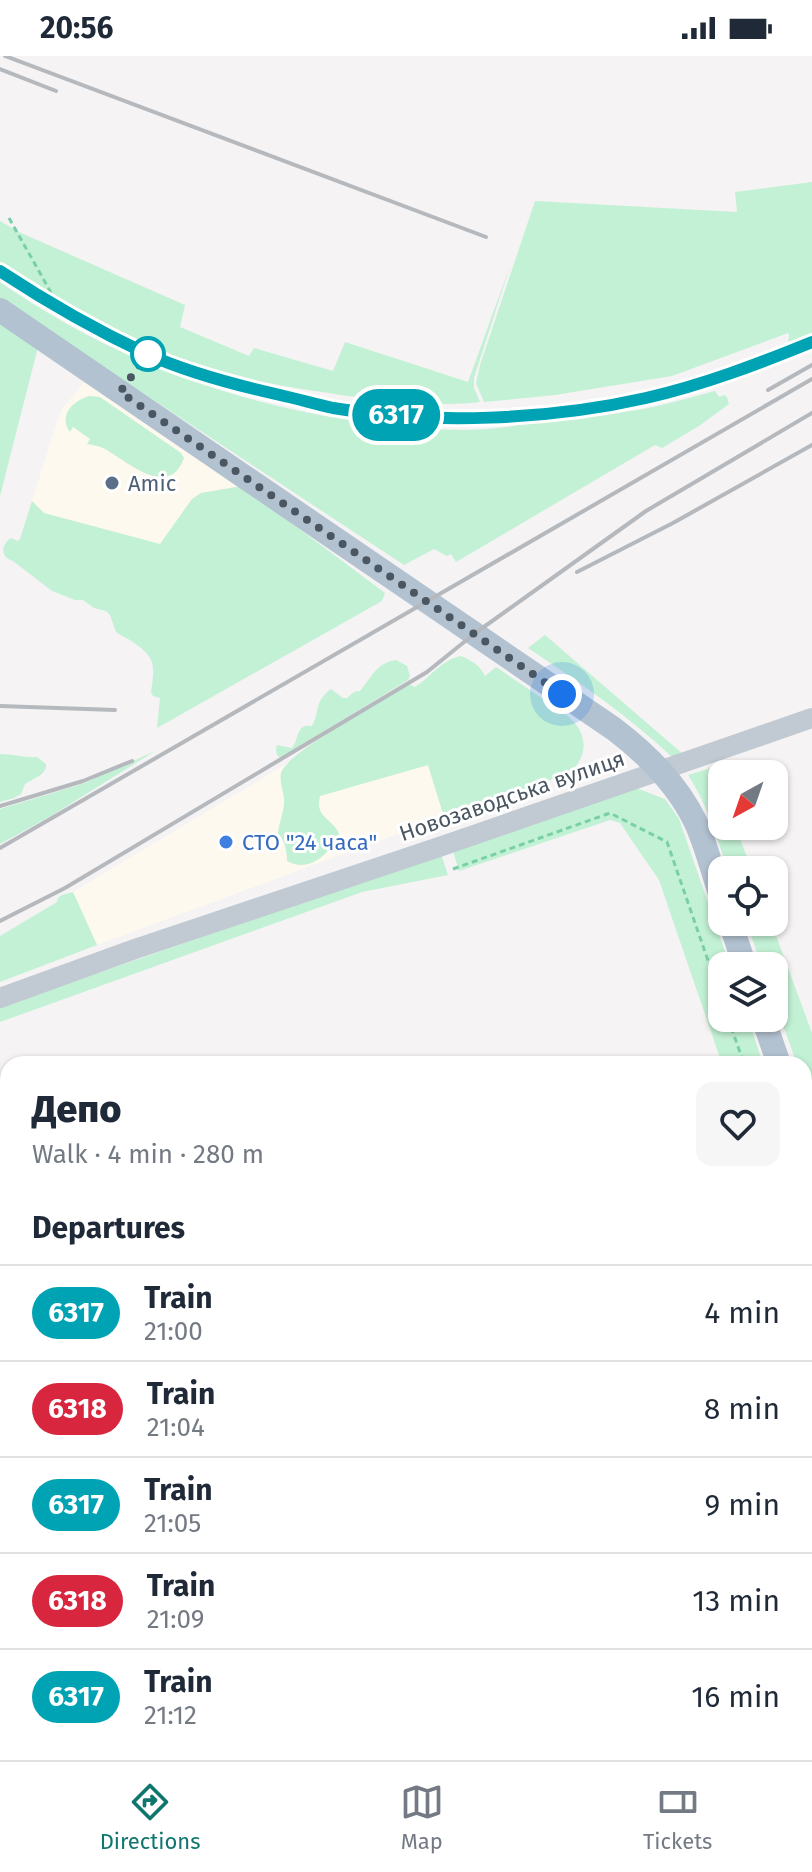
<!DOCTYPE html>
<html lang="en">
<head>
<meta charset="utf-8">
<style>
	:root { --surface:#fff; --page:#f6f6f7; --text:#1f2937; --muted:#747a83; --line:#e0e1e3; --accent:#0f766e }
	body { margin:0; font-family:"Fira Sans",sans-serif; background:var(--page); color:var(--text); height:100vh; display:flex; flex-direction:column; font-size:30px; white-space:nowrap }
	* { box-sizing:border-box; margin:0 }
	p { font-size:26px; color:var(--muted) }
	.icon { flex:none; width:44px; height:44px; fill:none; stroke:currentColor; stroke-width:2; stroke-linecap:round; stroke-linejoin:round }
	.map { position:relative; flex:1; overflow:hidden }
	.panel { position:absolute; left:0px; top:1000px; width:812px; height:704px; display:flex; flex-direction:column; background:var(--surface); border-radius:24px 24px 0 0; box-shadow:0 2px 6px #0004 }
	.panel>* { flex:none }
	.badge { padding:0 16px; border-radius:26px; font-size:28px; line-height:52px }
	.needle { width:52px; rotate:220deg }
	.controls { position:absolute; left:708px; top:704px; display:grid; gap:16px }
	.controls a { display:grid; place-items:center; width:80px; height:80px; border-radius:16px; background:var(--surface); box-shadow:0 2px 6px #0004; font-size:40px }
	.you { position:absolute; width:40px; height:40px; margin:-20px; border:6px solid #fff; border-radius:50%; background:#1a73e8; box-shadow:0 0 0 12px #1a73e833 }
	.map>.badge { position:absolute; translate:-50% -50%; box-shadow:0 0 0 4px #fff }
	h2 { padding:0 32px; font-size:30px; line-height:72px }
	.round { display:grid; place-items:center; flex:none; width:84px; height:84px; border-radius:16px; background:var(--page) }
	.head { display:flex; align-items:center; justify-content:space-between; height:136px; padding:0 32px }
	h1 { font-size:38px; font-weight:800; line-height:60px }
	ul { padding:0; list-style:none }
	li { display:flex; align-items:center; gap:24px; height:96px; padding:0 32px; border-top:2px solid var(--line) }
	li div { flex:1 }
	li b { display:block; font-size:30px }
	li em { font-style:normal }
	li .badge { min-width:88px; font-weight:700; text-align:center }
	.status { display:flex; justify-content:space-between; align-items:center; height:56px; padding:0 40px; background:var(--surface); direction:ltr }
	.status svg { height:22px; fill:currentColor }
	.dock { display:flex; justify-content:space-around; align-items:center; height:112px; border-top:2px solid var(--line); background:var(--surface); font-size:22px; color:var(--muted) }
	.dock a { display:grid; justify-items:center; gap:4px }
	.dock .on { color:var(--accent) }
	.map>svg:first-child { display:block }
	.commercial { fill:#fdf9ef }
	.education { fill:#e6e4e5 }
	.green { fill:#c3f1d5 }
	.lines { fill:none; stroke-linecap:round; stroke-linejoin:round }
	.path { stroke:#7ad0a6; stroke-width:3; stroke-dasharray:6 4; stroke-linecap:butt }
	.minor { stroke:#c1cad2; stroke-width:20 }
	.major { stroke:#b3c2d1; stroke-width:24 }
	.rail { stroke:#b5b8bd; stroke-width:4 }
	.line-casing { stroke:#fff; stroke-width:18 }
	.line { stroke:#00a3b4; stroke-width:12 }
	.walk { stroke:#4a5661; stroke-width:8; stroke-dasharray:0 14.4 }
	.stop-dot { fill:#fff; stroke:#00a3b4; stroke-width:4 }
	.service-dot { fill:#5c6f8a; stroke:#fff; stroke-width:3 }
	.shop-dot { fill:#3f7fe0; stroke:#fff; stroke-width:3 }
	.labels { text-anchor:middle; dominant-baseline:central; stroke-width:6; stroke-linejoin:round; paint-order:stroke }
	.service-label { font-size:22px; fill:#4e5e75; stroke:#fff; text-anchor:start }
	.street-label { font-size:22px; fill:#4a5661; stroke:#fff }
	.shop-label { font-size:22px; fill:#366cbe; stroke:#fff; text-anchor:start }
</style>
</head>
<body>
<div class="status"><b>20:56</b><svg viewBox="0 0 49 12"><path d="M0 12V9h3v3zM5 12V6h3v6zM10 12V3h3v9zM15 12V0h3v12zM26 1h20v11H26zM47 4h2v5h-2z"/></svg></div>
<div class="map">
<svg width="812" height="1704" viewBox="0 0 812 1704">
	<rect width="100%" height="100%" fill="#f5f3f3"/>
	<g class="commercial">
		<polygon points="86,324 241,430 201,437 192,443 160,488 44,457 32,445 56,368 62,353"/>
		<polygon points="293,704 316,741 428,709 444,761 97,889 73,836"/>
	</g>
	<polygon class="education" points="570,1696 712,1696 690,1704 573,1704"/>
	<g class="green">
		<polygon points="812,126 812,279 804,287 792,292 788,289 789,278 788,277 672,320 555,339 484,346 476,327 480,309 535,145 737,156 735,136"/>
		<path d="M0,165L21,177L185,249L180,271L249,300L254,292L333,315L345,286L468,326L510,210L474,322V332L480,346C434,351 387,346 341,339C303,333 265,328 228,318C146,296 70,252 0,206Z"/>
		<path d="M0,226C134,320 300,371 463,374C491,374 520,369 547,365C580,361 612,358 644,353C668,348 691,341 715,335L719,341L724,339L727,341L729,348L699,370L662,392L655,389L456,506L451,498L447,500L434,493L404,509L0,243Z"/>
		<polygon points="0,265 38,291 0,440"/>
		<path d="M89,340L100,341L181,397L184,402C169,444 128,406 105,393C99,390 93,389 87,388L90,383L73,371L70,376C58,359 73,345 89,340Z"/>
		<path d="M242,430L385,537L382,545L157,672L160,642L153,640L151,636C155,609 156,602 133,586C127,582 121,580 116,576L110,559L106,555L94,552L83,544H75L52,535L13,505C1,502 0,489 11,482L18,485L20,483L32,445L44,457L160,488L192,443L201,437Z"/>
		<path d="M545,579L684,699L673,702C629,660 579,626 528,592Z"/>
		<path d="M461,600C472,605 480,609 485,620L496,611L568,660C588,678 589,698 570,717L444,761L428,709L320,740C315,761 330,761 339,777C331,797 309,818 287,805C287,796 285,784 278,778C279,767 283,758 284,748C285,738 279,727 281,717C285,698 385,643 406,630L411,629L415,631C431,621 441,604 461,600Z"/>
		<path d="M396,604L407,610L410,620L408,624L280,702C276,698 275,695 277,689L292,692C297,687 297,674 303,671C306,669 309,670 312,670C321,654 313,647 331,633L343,642H347L354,636L360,635C372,621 376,607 396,604Z"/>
		<polygon points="155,695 51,760 0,788 0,753 82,728"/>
		<path d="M0,698C13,698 24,702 37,701L46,708V712L42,718L25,728L21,738L14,742L0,746Z"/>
		<path d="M714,711L722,734V770H735L752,814H728C717,782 707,748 688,719Z"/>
		<polygon points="636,732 665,743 679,763 730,910 722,910 722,962 748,962 763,1008 722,1008 659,824 620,767 610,764 459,815 453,795"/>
		<polygon points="441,798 448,819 362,836 0,966 0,951"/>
		<polygon points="73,836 97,889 0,926 0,880 57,846 58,842 62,839"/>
		<polygon points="746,866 771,866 812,977 812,1051 804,1028 804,1008 797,1008 774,944 774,910 762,910"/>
		<polygon points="804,1126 812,1149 812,1271 804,1248"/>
	</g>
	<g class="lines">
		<g class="path">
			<polyline points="9,162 54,242 83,260 152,293 227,320"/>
			<polyline points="453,813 610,757 667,786 722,945"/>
			<polyline points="728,962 744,1008"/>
			<polyline points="804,1180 812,1203"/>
		</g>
		<g class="minor">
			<polyline points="0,942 135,893 445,789 812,662"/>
			<polyline points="0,1093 8,1116"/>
			<polyline points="804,1395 812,1392"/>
			<polyline points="0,1679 8,1676"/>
			<polyline points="216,1696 219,1704"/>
		</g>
		<g class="major">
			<path d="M0,254L614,673C647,698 678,729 696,767C707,791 713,818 722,843"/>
			<polyline points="730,866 745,910"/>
			<polyline points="763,962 779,1008"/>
			<polyline points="804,1081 812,1104"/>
		</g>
		<g class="rail">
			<polyline points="5,0 486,181"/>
			<polyline points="0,13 56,35"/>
			<path d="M0,215C47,246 96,274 147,298C189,317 235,329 280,339C298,343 315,348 333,352C431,369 549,364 646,342C703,329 758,308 812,286"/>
			<polyline points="768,334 812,309"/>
			<polyline points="577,516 673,467 812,389"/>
			<polyline points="0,650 115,654"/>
			<polyline points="0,750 83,725 132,705"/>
			<polyline points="0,792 812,323"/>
			<polyline points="0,865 65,832 427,616 474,578 646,455 812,357"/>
		</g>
	</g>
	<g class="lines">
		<defs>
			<path id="line" d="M0,215C47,246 96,274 147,298C189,317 235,329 280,339C298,343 315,348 333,352C431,369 549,364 646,342C703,329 758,308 812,286"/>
		</defs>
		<use href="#line" class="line-casing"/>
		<use href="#line" class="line"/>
		<polyline class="walk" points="148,298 120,336 562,638"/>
	</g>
	<circle class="stop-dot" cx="148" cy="298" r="16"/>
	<circle class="service-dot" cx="112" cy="427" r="8"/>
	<circle class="shop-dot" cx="226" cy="786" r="8"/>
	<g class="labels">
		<g class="service-label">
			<text x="128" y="427">Amic</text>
		</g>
		<g class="street-label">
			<text transform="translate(512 740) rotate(-19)">Новозаводська вулиця</text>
		</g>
		<g class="shop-label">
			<text x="242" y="786">СТО "24 часа"</text>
		</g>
	</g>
</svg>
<div class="controls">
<a><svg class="needle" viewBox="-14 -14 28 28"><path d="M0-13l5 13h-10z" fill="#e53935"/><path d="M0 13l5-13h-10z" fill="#747a83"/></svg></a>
<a><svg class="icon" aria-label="locate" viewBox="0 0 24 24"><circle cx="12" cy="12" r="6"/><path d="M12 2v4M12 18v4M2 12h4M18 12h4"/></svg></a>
<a><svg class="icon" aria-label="layers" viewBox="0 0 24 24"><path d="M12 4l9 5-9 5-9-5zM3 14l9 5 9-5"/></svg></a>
</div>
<div class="you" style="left:562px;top:638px"></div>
<b class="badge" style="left:396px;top:359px;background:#00a3b4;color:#fff">6317</b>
<section class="panel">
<div class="head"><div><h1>Депо</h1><p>Walk · 4 min · 280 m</p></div><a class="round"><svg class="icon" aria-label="heart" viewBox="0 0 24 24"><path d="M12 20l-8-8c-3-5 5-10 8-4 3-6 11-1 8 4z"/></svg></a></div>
<h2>Departures</h2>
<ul>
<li><span class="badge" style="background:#00a3b4;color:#fff">6317</span><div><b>Train</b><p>21:00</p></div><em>4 min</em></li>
<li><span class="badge" style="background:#d7263d;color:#fff">6318</span><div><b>Train</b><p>21:04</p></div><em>8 min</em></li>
<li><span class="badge" style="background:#00a3b4;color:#fff">6317</span><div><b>Train</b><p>21:05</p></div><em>9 min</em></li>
<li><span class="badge" style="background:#d7263d;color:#fff">6318</span><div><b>Train</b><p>21:09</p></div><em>13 min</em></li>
<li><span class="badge" style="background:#00a3b4;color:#fff">6317</span><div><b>Train</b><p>21:12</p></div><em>16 min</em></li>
</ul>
</section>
</div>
<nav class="dock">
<a class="on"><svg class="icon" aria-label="directions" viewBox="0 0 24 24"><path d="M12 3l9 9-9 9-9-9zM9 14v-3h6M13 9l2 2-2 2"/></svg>Directions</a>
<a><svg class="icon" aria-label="map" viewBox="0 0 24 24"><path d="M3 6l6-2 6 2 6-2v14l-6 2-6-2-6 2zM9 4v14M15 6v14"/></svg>Map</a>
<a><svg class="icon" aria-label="tickets" viewBox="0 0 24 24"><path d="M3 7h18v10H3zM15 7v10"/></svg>Tickets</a>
</nav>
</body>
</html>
